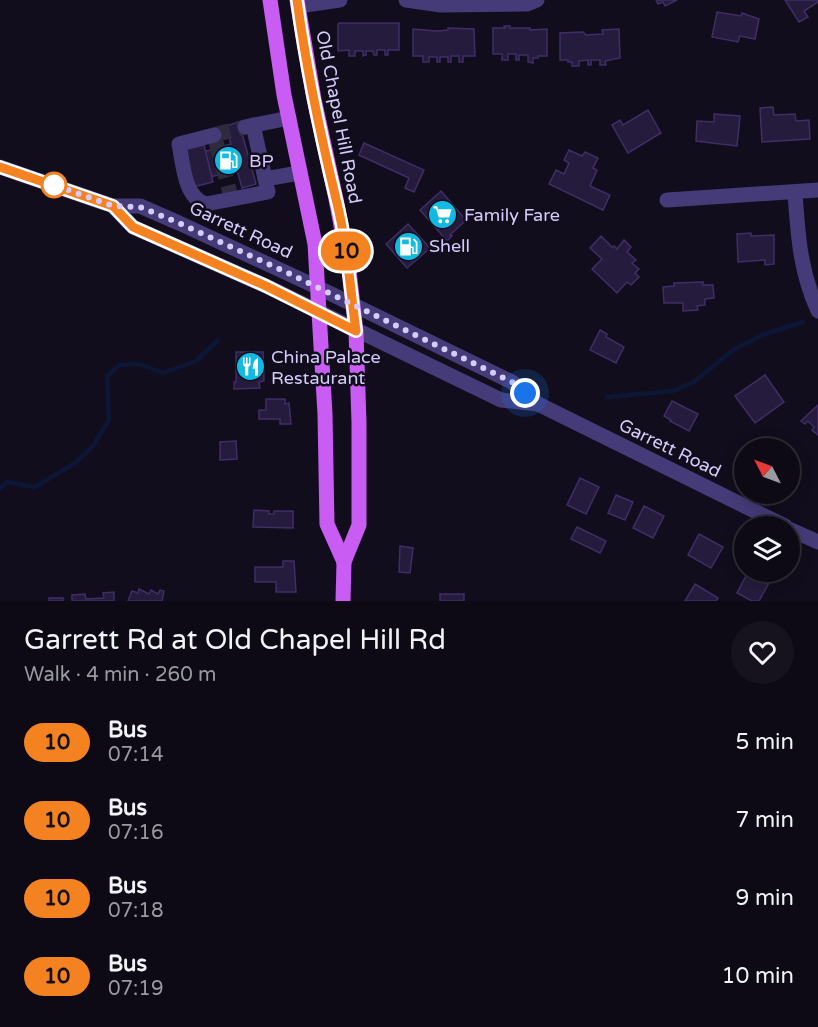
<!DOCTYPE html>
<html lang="en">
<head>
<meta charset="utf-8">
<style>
	:root { --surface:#0d0a15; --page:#16131e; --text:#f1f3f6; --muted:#9a9aa0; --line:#2d2b34 }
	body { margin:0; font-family:"Varela Round",sans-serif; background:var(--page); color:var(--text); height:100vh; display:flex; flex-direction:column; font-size:22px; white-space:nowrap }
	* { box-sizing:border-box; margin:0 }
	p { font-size:20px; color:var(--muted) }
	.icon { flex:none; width:33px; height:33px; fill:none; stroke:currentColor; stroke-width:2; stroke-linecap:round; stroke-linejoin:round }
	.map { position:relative; height:601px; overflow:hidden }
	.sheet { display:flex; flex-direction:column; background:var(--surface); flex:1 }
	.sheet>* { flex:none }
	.badge { padding:0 12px; border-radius:20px; font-size:21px; line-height:39px }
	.needle { width:39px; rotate:312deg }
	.fabs { position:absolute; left:734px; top:438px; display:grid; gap:12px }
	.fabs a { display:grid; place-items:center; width:66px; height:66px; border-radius:50%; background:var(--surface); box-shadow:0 3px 15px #0003,0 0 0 2px var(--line); font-size:30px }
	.you { position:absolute; width:30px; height:30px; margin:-15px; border:4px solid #fff; border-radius:50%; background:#1a73e8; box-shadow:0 0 0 9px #1a73e833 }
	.map>.badge { position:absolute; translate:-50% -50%; box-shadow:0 0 0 3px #fff }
	.round { display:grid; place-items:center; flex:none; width:63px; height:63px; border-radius:32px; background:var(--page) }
	.summary { display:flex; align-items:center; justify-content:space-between; height:102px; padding:0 24px }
	h1 { font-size:28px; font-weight:600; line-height:45px }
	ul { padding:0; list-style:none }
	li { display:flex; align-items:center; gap:18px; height:78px; padding:0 24px }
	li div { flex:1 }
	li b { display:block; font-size:22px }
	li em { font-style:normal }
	li .badge { min-width:66px; font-weight:700; text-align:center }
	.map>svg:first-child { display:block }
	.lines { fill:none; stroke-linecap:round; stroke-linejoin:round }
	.stream { stroke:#0c1737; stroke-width:4.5 }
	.building { fill:#251b3c; stroke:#3f2e66; stroke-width:1.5 }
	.minor-tunnel { stroke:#2f2a3d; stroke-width:15; stroke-dasharray:15 8; stroke-linecap:butt }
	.minor { stroke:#443b78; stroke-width:15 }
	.major { stroke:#c95cf3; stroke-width:15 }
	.line-casing { stroke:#fff; stroke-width:14 }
	.line { stroke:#f58220; stroke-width:9 }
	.walk { stroke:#d6ccfb; stroke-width:6; stroke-dasharray:0 10.8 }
	.stop-dot { fill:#fff; stroke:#f58220; stroke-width:3 }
	.labels { text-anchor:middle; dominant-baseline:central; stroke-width:5; stroke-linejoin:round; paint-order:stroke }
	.street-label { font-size:18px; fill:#d6ccfb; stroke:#110d1c }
	.poi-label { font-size:18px; fill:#d6ccfb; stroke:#110d1c; text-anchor:start }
</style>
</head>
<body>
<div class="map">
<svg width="818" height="601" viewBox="0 0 818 601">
	<rect width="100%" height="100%" fill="#110d1c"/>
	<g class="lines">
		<g class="stream">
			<polyline points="608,397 673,391 694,382 733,350 765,334 803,322"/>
			<polyline points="0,488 7,482 35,487 75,463 93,446 109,420 107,376 120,365 139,364 163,373 196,361 218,340"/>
		</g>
	</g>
	<g class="building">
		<polygon points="656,0 677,0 665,6 663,2 658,4"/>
		<polygon points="785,0 818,0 818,2 804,11 808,17 799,22"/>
		<polygon points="717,12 741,16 742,13 759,19 755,39 740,36 738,42 712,37"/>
		<polygon points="339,23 399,23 399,50 388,50 388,55 385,55 385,50 377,50 377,55 374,55 373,51 366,51 366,55 363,56 363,51 355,51 355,56 349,56 349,50 338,51 338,24"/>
		<polygon points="504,26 510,26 510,28 530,28 530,30 547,29 547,56 538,56 538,58 533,58 533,63 528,62 528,55 519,55 519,60 516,60 516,54 508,54 508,60 502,60 502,54 493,54 493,28 505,28"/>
		<polygon points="448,28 474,29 475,56 463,56 463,62 459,62 459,56 451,56 451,62 448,62 448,57 440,57 440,62 437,62 437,57 429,57 429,62 423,62 423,56 413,56 413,29 437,31 448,30"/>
		<polygon points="619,29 620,58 605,61 606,65 600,65 600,60 591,60 591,65 588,65 588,60 579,61 579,66 572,66 572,62 568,62 568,60 560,60 560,33 583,32 586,35 603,34 602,30"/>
		<polygon points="773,107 774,115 795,114 796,121 809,120 810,139 762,142 760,108"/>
		<polygon points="648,110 661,133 628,153 612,125 620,120 623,125"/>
		<polygon points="714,114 740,116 737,146 696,141 697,121 714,122"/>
		<polygon points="239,122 256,184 242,188 237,170 210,177 203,152 231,144 226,126"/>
		<polygon points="364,143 424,170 414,192 405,188 409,178 359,155"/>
		<polygon points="204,145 213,182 193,187 184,150"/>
		<polygon points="569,150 582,156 585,152 598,158 593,168 597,170 590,186 610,195 603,210 549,184 556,170 564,174 569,163 564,160"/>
		<polygon points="441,191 466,220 450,235 452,236 447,241 420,210"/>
		<polygon points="408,224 430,248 407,268 386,244"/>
		<polygon points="751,233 751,236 774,235 774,264 765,265 765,260 738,262 737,234"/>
		<polygon points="601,236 612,247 614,246 617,249 624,240 631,247 627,252 636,260 632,263 639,269 635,273 639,277 631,285 627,282 617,293 592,269 602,259 590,248"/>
		<polygon points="703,282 703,285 713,285 714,298 705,299 705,305 697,306 698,310 683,311 683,303 664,303 663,287 674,286 674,283"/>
		<polygon points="600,330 607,334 606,337 624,347 616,363 590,350"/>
		<polygon points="236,352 263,352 264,381 259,382 260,388 234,389 234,382 236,382"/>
		<polygon points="765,375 784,402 755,423 735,396"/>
		<polygon points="266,399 285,399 285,404 289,403 291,424 280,424 280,419 259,419 259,410 266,410"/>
		<polygon points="672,401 698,414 689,431 670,421 671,420 664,416"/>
		<polygon points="818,405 818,435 812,430 814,427 808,421 805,424 801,421"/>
		<polygon points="236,441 237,459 220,460 220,442"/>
		<polygon points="580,478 599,487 586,514 567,505"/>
		<polygon points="616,495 633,502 625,520 608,513"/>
		<polygon points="644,506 664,516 653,538 633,528"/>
		<polygon points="254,510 269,511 269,514 274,514 274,511 293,511 293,528 253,527"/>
		<polygon points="577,527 606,541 600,553 571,539"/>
		<polygon points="699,534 723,547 711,568 688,555"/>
		<polygon points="400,546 413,548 410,573 399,572"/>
		<polygon points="283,561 294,561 296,592 276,592 276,582 255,582 255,567 283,567"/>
		<polygon points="748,572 775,572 759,601 752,601 737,593"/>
		<polygon points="695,584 718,598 716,601 685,601"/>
		<polygon points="139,589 149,594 151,590 158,594 160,590 164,591 162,601 128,601 132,591 138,593"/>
		<polygon points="114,592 114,601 72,601 72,595 85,594 86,599 104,598 103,593"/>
		<rect x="440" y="594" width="24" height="7"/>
		<rect x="49" y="598" width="14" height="3"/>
	</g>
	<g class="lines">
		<polyline class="minor-tunnel" points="232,200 214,135 245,127"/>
		<g class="minor">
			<polyline points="406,0 441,5 527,4 537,0"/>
			<polyline points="298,6 340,0"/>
			<polyline points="245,127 289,118"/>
			<path d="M214,135L179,144C183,163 184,198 206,204L268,192L253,125"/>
			<polyline points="0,167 113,206 140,206 179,223 317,287 512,382 538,404 785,526"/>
			<polyline points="265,179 299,173"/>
			<path d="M795,193C798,236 800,271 818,311"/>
			<polyline points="667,200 818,190"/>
			<polyline points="113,206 133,227 266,286 501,400 538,404"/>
			<polyline points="789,529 818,542"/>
		</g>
		<g class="major">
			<polyline points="270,0 284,95 315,244 325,414 327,524 344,562"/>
			<polyline points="297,0 314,99 336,199 348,262 356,331 359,423 359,525 344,562 343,601"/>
		</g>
	</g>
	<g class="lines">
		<defs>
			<path id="line" d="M0,167L113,206L133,227L266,286L356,331C350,287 347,242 336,199C320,133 306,67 297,0"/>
		</defs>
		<use href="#line" class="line-casing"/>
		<use href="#line" class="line"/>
		<polyline class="walk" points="54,185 46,182 113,206 140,207 179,223 288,273 512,382 525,393"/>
	</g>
	<defs>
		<symbol id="fuel-disc" viewBox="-11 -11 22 22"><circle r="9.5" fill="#11b9e3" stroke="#110d1c"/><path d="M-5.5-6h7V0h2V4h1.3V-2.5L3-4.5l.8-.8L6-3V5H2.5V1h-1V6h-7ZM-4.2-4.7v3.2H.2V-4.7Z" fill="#fff"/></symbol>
		<symbol id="supermarket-disc" viewBox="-11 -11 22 22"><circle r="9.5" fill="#11b9e3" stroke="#110d1c"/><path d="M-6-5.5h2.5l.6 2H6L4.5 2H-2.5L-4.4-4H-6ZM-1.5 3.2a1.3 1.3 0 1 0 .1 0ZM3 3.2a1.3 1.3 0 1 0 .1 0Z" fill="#fff"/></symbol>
		<symbol id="restaurant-disc" viewBox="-11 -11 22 22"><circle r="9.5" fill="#11b9e3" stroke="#110d1c"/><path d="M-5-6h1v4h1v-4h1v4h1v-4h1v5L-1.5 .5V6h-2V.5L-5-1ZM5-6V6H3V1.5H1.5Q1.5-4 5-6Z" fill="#fff"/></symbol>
	</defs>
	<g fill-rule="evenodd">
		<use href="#fuel-disc" x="212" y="144" width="33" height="33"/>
		<use href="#supermarket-disc" x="426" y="198" width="33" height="33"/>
		<use href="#fuel-disc" x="392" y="230" width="33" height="33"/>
		<use href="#restaurant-disc" x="234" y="350" width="33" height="33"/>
	</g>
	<circle class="stop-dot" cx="54" cy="185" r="12"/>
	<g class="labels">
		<g class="street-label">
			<text transform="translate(339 117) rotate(79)">Old Chapel Hill Road</text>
			<text transform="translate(241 230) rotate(25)">Garrett Road</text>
			<text transform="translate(670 448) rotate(26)">Garrett Road</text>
		</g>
		<g class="poi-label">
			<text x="249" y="161">BP</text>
			<text x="464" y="215">Family Fare</text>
			<text x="429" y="246">Shell</text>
			<text x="271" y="357">China Palace<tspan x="271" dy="21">Restaurant</tspan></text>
		</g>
	</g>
</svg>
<div class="fabs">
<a><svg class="needle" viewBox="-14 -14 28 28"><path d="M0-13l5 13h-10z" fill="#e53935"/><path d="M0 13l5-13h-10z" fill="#9a9aa0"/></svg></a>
<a><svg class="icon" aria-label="layers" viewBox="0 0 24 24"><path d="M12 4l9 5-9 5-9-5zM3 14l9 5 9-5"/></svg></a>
</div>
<div class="you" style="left:525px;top:393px"></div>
<b class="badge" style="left:346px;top:251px;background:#f58220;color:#111">10</b>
</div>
<section class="sheet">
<div class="summary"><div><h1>Garrett Rd at Old Chapel Hill Rd</h1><p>Walk · 4 min · 260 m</p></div><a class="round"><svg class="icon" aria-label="heart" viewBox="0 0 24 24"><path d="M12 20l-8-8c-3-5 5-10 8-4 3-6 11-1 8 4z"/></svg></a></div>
<ul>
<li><span class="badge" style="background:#f58220;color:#111">10</span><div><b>Bus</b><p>07:14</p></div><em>5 min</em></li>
<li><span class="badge" style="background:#f58220;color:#111">10</span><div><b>Bus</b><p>07:16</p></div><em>7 min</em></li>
<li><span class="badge" style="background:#f58220;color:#111">10</span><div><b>Bus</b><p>07:18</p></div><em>9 min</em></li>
<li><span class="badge" style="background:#f58220;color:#111">10</span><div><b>Bus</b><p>07:19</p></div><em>10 min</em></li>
</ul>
</section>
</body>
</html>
